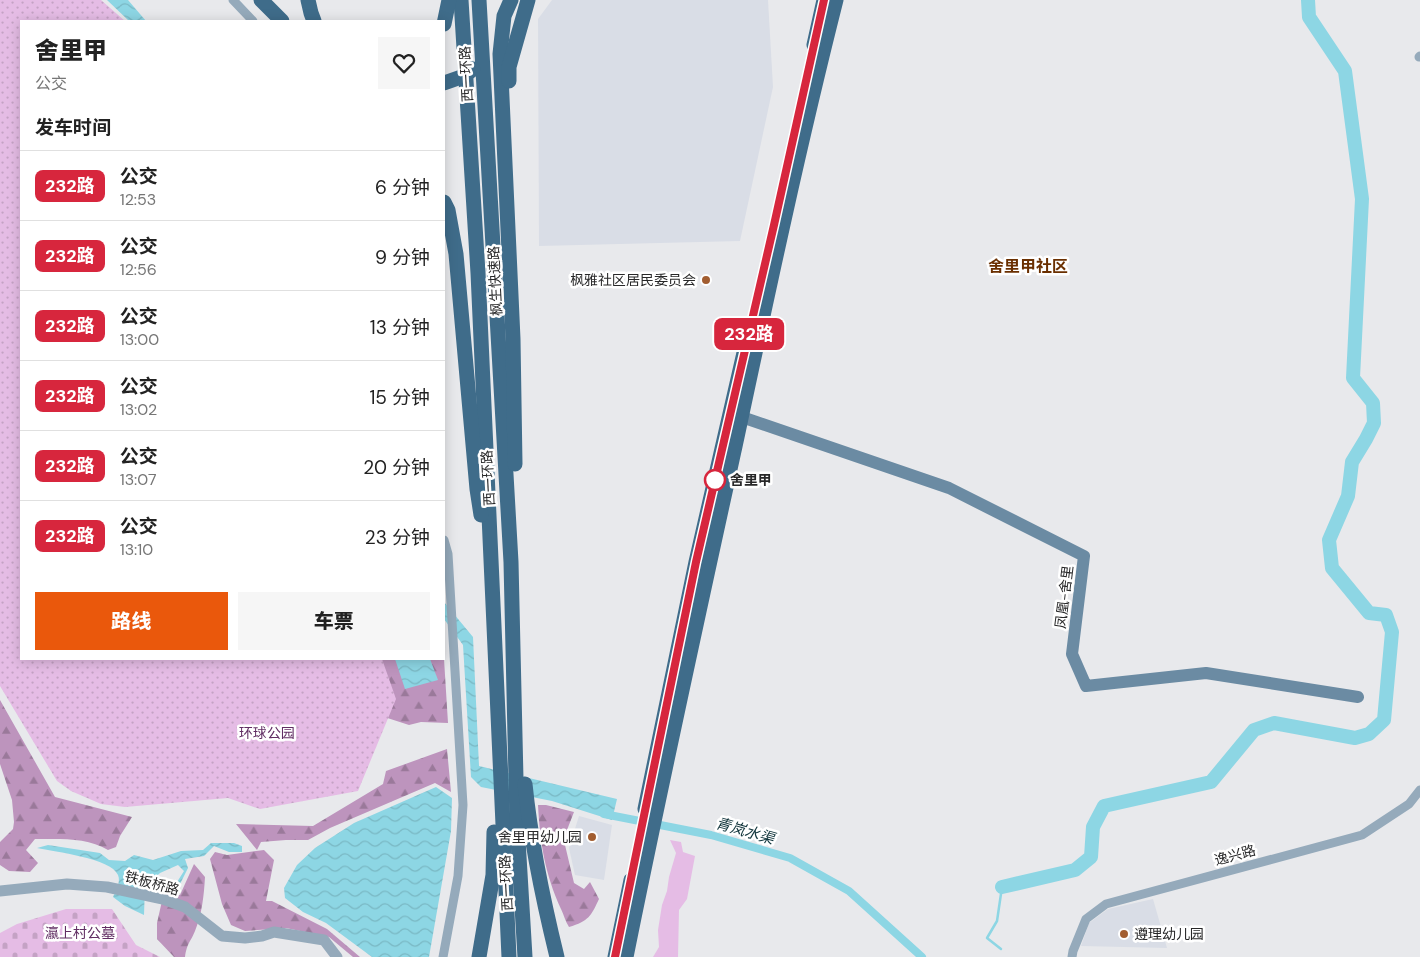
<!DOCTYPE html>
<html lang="zh">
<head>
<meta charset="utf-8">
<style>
	:root { --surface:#fff; --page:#f6f6f6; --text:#222; --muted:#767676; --line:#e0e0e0; --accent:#ea580c }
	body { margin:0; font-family:"DM Sans","Noto Sans SC",sans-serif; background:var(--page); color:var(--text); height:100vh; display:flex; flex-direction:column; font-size:19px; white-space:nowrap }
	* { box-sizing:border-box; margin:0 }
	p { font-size:16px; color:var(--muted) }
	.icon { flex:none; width:28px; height:28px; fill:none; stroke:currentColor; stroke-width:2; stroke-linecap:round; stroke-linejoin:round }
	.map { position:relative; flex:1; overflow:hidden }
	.sheet { position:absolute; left:20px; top:20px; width:425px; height:640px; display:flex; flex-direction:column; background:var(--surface); border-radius:0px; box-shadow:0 2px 12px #0003 }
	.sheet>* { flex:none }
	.badge { padding:0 10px; border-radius:8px; font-size:18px; line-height:32px }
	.map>.badge { position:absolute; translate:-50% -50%; box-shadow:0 0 0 2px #fff }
	h2 { padding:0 15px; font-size:19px; line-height:45px }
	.round { display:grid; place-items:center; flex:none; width:52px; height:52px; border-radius:0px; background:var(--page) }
	.head { display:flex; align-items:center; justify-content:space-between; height:85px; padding:0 15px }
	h1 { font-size:24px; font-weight:800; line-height:38px }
	.primary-button { display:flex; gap:10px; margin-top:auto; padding:10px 15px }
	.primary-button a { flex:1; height:58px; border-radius:0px; background:var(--accent); color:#fff; font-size:20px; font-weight:800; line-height:58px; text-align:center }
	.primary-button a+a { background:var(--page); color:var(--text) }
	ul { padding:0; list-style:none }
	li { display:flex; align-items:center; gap:15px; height:70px; padding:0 15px; border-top:1px solid var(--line) }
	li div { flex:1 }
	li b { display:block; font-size:19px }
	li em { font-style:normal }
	li .badge { min-width:55px; font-weight:700; text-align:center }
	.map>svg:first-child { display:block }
	.built { fill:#d9dde6 }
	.green { fill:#e5bce5 }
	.forest { fill:url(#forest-firs) }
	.cemetery { fill:url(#cemetery-stones) }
	.park { fill:url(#park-dots) }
	.water { fill:url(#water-waves) }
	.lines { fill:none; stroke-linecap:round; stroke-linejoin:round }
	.stream { stroke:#8dd6e4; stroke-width:2.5 }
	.canal { stroke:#8dd6e4; stroke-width:8 }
	.river { stroke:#8dd6e4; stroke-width:14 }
	.minor { stroke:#95aabb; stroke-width:9 }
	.tertiary { stroke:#95aabb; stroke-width:11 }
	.secondary { stroke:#6b8ba3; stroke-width:12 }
	.trunk { stroke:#3f6c8a; stroke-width:15 }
	.line-casing { stroke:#fff; stroke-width:11 }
	.line { stroke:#d7263d; stroke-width:8 }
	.poi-dot { fill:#a25d30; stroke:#fff; stroke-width:2 }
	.stop-dot { fill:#fff; stroke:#d7263d; stroke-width:2.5 }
	.labels { text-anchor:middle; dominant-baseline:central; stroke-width:5; stroke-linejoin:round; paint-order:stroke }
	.street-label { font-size:14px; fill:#282829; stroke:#fff }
	.poi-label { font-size:14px; fill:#282829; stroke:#fff; text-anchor:end }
	.stop-label { font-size:14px; font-weight:bold; fill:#282829; stroke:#fff; text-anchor:start }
	.park-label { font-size:14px; fill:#612e63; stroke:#fff }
	.water-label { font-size:15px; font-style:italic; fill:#10343b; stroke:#fff }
	.quarter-label { font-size:16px; font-weight:bold; fill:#6a2f00; stroke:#fff }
</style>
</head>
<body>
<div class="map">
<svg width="1420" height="957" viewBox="0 0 1420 957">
	<defs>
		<pattern id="forest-firs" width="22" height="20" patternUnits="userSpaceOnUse" patternTransform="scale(1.25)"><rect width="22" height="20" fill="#bd94bd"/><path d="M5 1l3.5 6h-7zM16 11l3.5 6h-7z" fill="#9a799a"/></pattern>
		<pattern id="cemetery-stones" width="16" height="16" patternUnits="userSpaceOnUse" patternTransform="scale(1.25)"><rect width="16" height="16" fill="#e5bce5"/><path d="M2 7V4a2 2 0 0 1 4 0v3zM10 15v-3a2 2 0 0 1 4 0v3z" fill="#c4a2c4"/></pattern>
		<pattern id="park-dots" width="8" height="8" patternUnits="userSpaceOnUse" patternTransform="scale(1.25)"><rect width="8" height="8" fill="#e5bce5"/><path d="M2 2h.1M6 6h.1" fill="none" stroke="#c4a2c4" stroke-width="1.8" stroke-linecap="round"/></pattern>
		<pattern id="water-waves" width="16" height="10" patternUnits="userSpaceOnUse" patternTransform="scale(1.25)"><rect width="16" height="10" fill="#8dd6e4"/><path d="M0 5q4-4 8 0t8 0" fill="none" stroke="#7ab8c4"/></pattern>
	</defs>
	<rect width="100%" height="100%" fill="#e8e9ec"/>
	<g class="built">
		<polygon points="552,0 768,0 773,87 740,241 539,246 538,19"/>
		<polygon points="579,816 612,825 604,880 575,875 569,848"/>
		<polygon points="1153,899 1167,948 1081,946 1089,923 1108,909"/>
	</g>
	<polygon class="green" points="670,840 681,842 683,852 695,856 687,899 679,910 678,957 653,957 659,947 658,930 662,905 667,891 669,877 676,853"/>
	<g class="forest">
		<polygon points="205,659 444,659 448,723 421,722 409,725"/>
		<path d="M0,700L55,797L132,817L120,836L116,847L108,850C87,837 60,839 35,839L26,850L38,863L30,872L9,871L0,865V842L13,829L14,822L12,800L0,764Z"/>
		<polygon points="447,749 451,792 435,783 330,828 308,840 286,840 261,842 257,850 236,824 313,826 383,784 386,771"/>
		<path d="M538,805H546L574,812L567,830L565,845L574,883L584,889L590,882L599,899C591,916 589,921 569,927C565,921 564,915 561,909C545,874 540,843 538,805Z"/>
		<polygon points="264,850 274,860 266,901 272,901 327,929 360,957 353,957 329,937 286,928 245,931 231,925 222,904 210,859 215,852 227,855"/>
		<path d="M194,864L205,877C204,895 202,914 195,931C190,943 187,943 185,957H174L157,939V923L164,892L180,895Z"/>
	</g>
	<polygon class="cemetery" points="66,909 112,909 136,945 160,957 0,957 0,933 17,924"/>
	<polygon class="park" points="0,0 101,0 125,21 21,21 21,659 382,659 396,699 358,791 260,809 228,798 125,807 101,804 71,791 57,781 0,686"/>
	<g class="water">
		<polygon points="107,0 128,0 146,21 129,21"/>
		<polygon points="444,602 473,637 479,766 617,799 612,820 552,801 481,787 471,777 463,645 444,619"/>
		<polygon points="395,659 430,659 438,680 405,689"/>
		<polygon points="436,787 452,798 451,831 429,957 372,957 326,923 303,912 285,898 284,888 297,865 315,848 354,823"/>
		<path d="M211,843H234L242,846V852H229L214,846L204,856L185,859L188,868L177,890H172L184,871L178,865L160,873L145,886L144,915L125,906L113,897C116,891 121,882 118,875C111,858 55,852 37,848L48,845L100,853L109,860L125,861L134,855L153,860L181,851L203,850Z"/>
	</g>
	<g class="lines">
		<polyline class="stream" points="1001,949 987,938 997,921 1002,887"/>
		<polyline class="canal" points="604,814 711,835 790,858 849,891 922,957"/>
		<polyline class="river" points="1002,887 1075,870 1091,857 1093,827 1104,806 1211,782 1254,730 1274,723 1355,738 1369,734 1384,720 1392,632 1386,615 1369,613 1332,568 1329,540 1348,496 1352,462 1366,439 1374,423 1373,403 1353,378 1362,199 1345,71 1309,17 1308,0"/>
		<g class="minor">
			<polyline points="233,0 253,21"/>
			<polyline points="1419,57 1420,56"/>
			<polyline points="443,957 458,876 463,805 448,554 444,540"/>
			<polyline points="1072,957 1073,951 1086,919 1106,904 1362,835 1409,804 1420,790"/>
		</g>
		<polyline class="tertiary" points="0,891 67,884 107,887 163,899 185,907 222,936 245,938 262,936 274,932 324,940 337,957"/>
		<polyline class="secondary" points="733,414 949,488 1084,556 1072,654 1086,686 1206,673 1358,697"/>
		<g class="trunk">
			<polyline points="261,0 282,21"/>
			<polyline points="308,0 311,13 314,21"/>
			<polyline points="461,0 478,273 509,957"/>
			<polyline points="479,0 511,562 517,823 525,957"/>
			<polyline points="511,0 504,16 500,54 513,339 515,464"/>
			<polyline points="444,24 449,0"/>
			<polyline points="814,45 824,0"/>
			<polyline points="509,81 509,67 528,0"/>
			<polyline points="444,83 464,76 473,69"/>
			<polyline points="444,202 448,210 456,254 477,489 481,515"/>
			<path d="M525,784C531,843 543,900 557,957"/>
			<polyline points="645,809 696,562 749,331"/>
			<polyline points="479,957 493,875 494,832"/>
			<polyline points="615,957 631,880"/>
			<path d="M626,957C660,788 697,620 734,451C766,301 798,150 836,0"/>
		</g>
	</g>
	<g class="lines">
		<defs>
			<polyline id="line" points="615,957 696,562 774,225 824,0"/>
		</defs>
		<use href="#line" class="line-casing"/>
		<use href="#line" class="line"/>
	</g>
	<g class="poi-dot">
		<circle cx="706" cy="280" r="5"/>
		<circle cx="592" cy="837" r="5"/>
		<circle cx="1124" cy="934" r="5"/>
	</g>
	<circle class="stop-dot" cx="715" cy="480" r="10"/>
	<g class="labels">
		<g class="street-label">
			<text transform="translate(466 74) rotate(-93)">西一环路</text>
			<text transform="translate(495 281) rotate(-93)">枫生快速路</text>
			<text transform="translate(488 478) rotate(-93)">西一环路</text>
			<text transform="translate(1064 597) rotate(-83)">凤凰-舍里</text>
			<text transform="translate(1235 855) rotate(-15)">逸兴路</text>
			<text transform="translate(152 883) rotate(15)">铁板桥路</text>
			<text transform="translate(506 883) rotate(-93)">西一环路</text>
		</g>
		<g class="poi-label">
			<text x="696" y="280">枫雅社区居民委员会</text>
			<text x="582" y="837">舍里甲幼儿园</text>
			<text x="1134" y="934" text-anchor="start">遵理幼儿园</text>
		</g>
		<g class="stop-label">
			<text x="730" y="480">舍里甲</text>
		</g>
		<g class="park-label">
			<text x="267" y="733">环球公园</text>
			<text x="80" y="933">瀛上村公墓</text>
		</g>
		<g class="water-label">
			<text transform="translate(745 831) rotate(16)">青岚水渠</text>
		</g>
		<g class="quarter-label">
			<text x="1028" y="266">舍里甲社区</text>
		</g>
	</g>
</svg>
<b class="badge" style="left:749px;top:334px;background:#d7263d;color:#fff">232路</b>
<section class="sheet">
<div class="head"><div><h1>舍里甲</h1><p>公交</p></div><a class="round"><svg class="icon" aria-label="heart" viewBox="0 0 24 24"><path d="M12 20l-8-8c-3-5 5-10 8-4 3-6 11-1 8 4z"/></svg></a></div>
<h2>发车时间</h2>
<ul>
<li><span class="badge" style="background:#d7263d;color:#fff">232路</span><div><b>公交</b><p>12:53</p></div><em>6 分钟</em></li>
<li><span class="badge" style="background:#d7263d;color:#fff">232路</span><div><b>公交</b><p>12:56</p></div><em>9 分钟</em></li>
<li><span class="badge" style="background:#d7263d;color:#fff">232路</span><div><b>公交</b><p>13:00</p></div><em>13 分钟</em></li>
<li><span class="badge" style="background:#d7263d;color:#fff">232路</span><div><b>公交</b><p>13:02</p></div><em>15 分钟</em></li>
<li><span class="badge" style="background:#d7263d;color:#fff">232路</span><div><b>公交</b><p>13:07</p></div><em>20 分钟</em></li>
<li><span class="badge" style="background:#d7263d;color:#fff">232路</span><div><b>公交</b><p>13:10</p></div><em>23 分钟</em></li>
</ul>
<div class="primary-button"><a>路线</a><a>车票</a></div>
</section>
</div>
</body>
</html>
